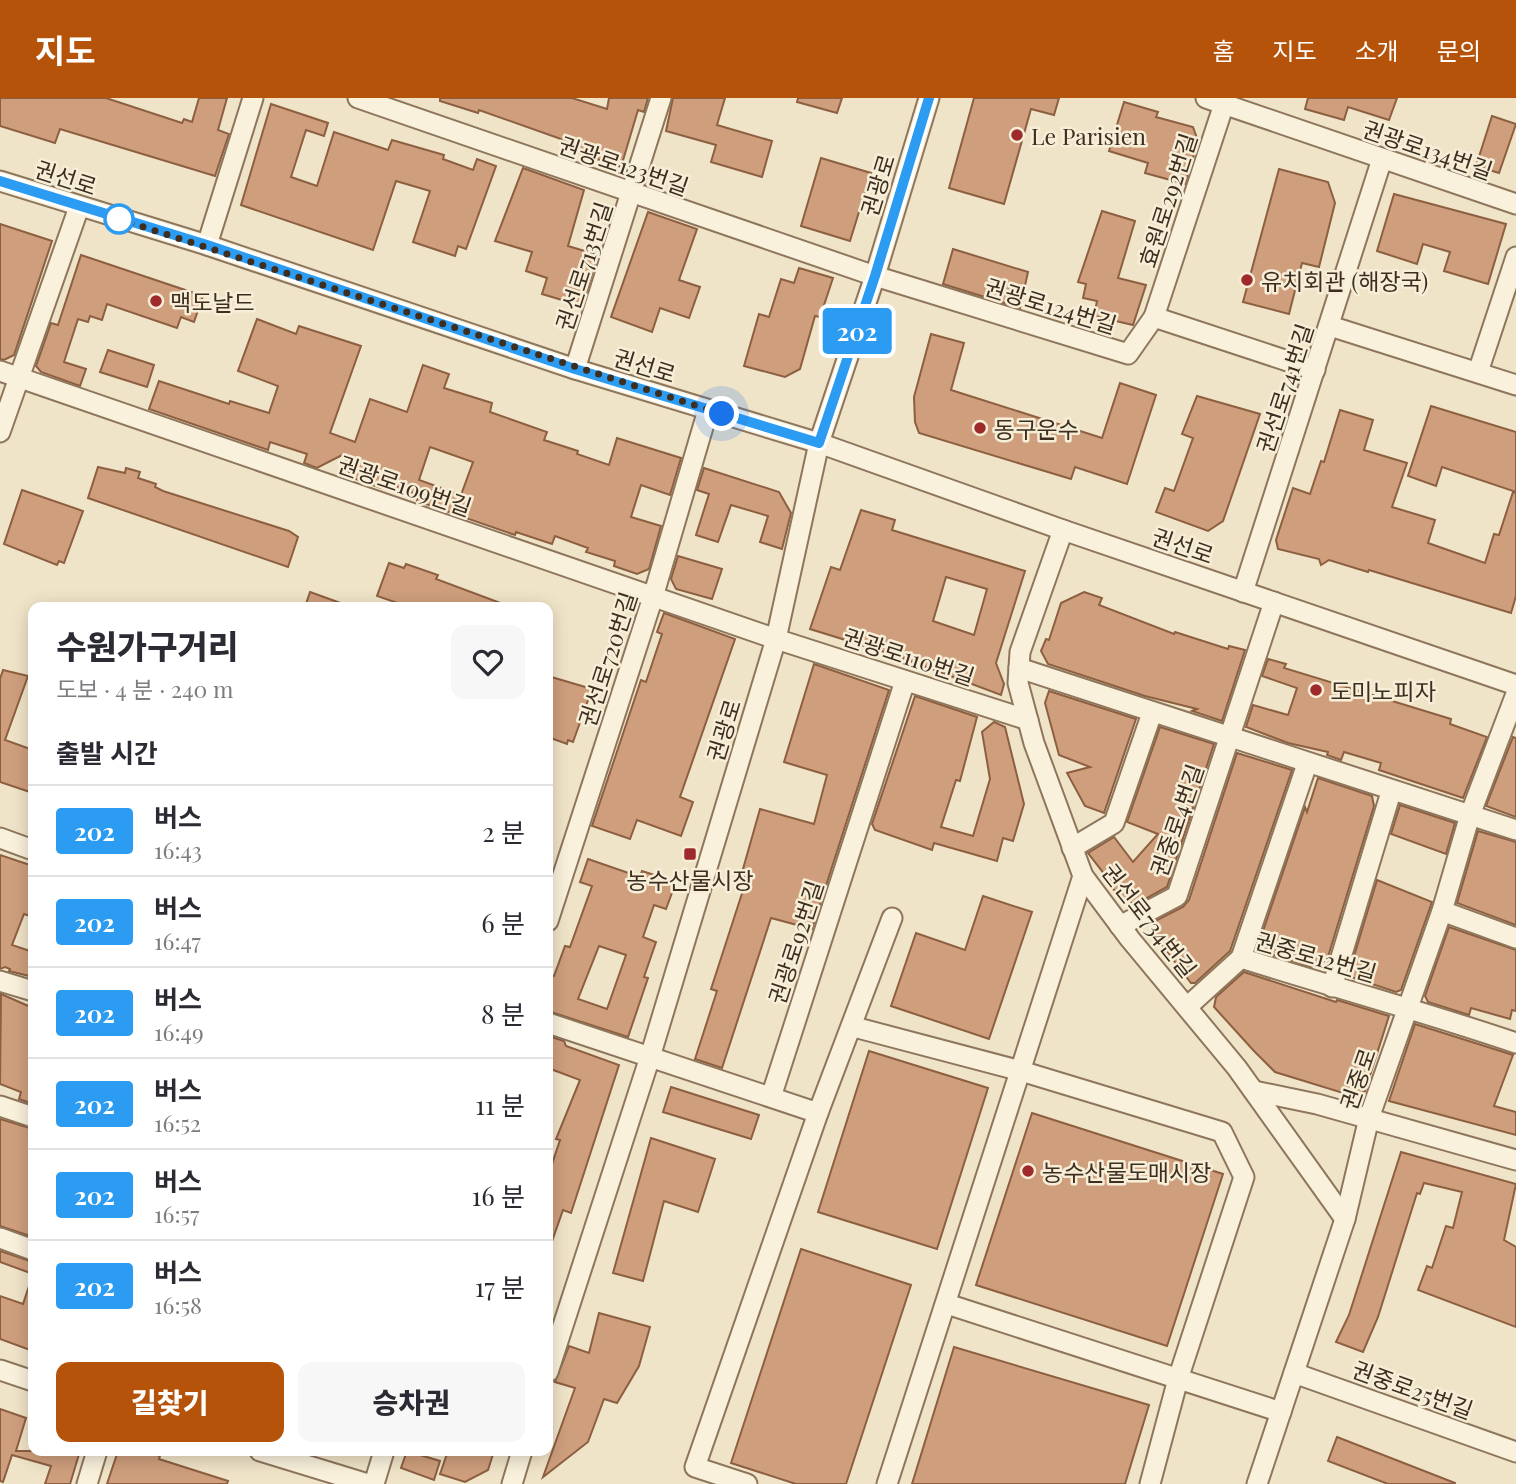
<!DOCTYPE html>
<html lang="ko">
<head>
<meta charset="utf-8">
<style>
	:root { --surface:#fff; --page:#f7f7f7; --text:#2b2b33; --muted:#7c7c81; --line:#e1e1e2; --accent:#b45309 }
	body { margin:0; font-family:"Playfair Display","Noto Sans KR",serif; background:var(--page); color:var(--text); height:100vh; display:flex; flex-direction:column; font-size:26px; white-space:nowrap }
	* { box-sizing:border-box; margin:0 }
	p { font-size:23px; color:var(--muted) }
	.icon { flex:none; width:38px; height:38px; fill:none; stroke:currentColor; stroke-width:2; stroke-linecap:round; stroke-linejoin:round }
	.map { position:relative; flex:1; overflow:hidden }
	.panel { position:absolute; left:28px; top:504px; width:525px; height:854px; display:flex; flex-direction:column; background:var(--surface); border-radius:14px; box-shadow:0 4px 18px #0003 }
	.panel>* { flex:none }
	.badge { padding:0 14px; border-radius:5px; font-size:24px; line-height:46px }
	.you { position:absolute; width:35px; height:35px; margin:-18px; border:5px solid #fff; border-radius:50%; background:#1a73e8; box-shadow:0 0 0 10px #1a73e833 }
	.map>.badge { position:absolute; translate:-50% -50%; box-shadow:0 0 0 4px #fff }
	h2 { padding:0 28px; font-size:26px; line-height:63px }
	.round { display:grid; place-items:center; flex:none; width:74px; height:74px; border-radius:14px; background:var(--page) }
	.headline { display:flex; align-items:center; justify-content:space-between; height:119px; padding:0 28px }
	h1 { font-size:33px; font-weight:800; line-height:52px }
	.primary-button { display:flex; gap:14px; margin-top:auto; padding:14px 28px }
	.primary-button a { flex:1; height:80px; border-radius:14px; background:var(--accent); color:#fff; font-size:28px; font-weight:800; line-height:80px; text-align:center }
	.primary-button a+a { background:var(--page); color:var(--text) }
	ul { padding:0; list-style:none }
	li { display:flex; align-items:center; gap:21px; height:91px; padding:0 28px; border-top:2px solid var(--line) }
	li div { flex:1 }
	li b { display:block; font-size:26px }
	li em { font-style:normal }
	li .badge { min-width:77px; font-weight:700; text-align:center }
	header { display:flex; align-items:center; gap:42px; box-sizing:border-box; height:98px; padding:0 35px; background:var(--accent); color:#fff }
	header strong { font-size:33px }
	nav { display:flex; gap:38px; margin-inline-start:auto; font-size:24px }
	.map>svg:first-child { display:block }
	.building { fill:#cf9f7d; stroke:#8d5f41; stroke-width:2; fill-rule:evenodd }
	.lines { fill:none; stroke-linecap:round; stroke-linejoin:round }
	.minor-casing { stroke:#8d765c; stroke-width:23 }
	.minor { stroke:#faf1dc; stroke-width:19 }
	.line-casing { stroke:#fff; stroke-width:16 }
	.line { stroke:#2c9cf2; stroke-width:10 }
	.walk { stroke:#3d2e20; stroke-width:7; stroke-dasharray:0 12.6 }
	.poi-dot { fill:#9e2a2b; stroke:#f7eed8; stroke-width:2.5 }
	.stop-dot { fill:#fff; stroke:#2c9cf2; stroke-width:3.5 }
	.labels { text-anchor:middle; dominant-baseline:central; stroke-width:5; stroke-linejoin:round; paint-order:stroke }
	.poi-label { font-size:23px; fill:#3d2e20; stroke:#f7eed8; text-anchor:start }
	.street-label { font-size:23px; fill:#3d2e20; stroke:#f7eed8 }
</style>
</head>
<body>
<header>
<strong>지도</strong>
<nav><a>홈</a><a>지도</a><a>소개</a><a>문의</a></nav>
</header>
<div class="map">
<svg width="1516" height="1386" viewBox="0 0 1516 1386">
	<rect width="100%" height="100%" fill="#f0e4c8"/>
	<g class="building">
		<polygon points="0,0 106,0 182,25 184,21 192,24 199,0 227,0 218,32 229,36 215,78 60,31 55,45 0,28"/>
		<polygon points="440,0 572,0 607,11 609,0 648,0 644,14 638,12 621,69 573,53 575,46 479,12 478,15 440,3"/>
		<polygon points="673,0 725,0 717,27 772,43 762,79 711,64 716,47 666,33"/>
		<polygon points="798,0 842,0 837,15 797,4"/>
		<polygon points="974,0 1059,0 1054,17 1031,11 1004,106 949,90"/>
		<polygon points="1308,0 1397,0 1389,22 1348,9 1344,22 1305,11"/>
		<polygon points="1124,4 1158,14 1156,19 1193,29 1198,43 1185,86 1145,75 1148,65 1109,53"/>
		<polygon points="271,6 328,25 324,38 306,32 291,79 317,88 334,34 388,52 392,42 444,57 443,61 473,72 477,61 496,68 466,151 458,148 455,158 413,144 430,93 396,83 373,152 241,107"/>
		<polygon points="1492,18 1516,26 1499,75 1476,68"/>
		<polygon points="821,60 871,75 850,143 801,128"/>
		<polygon points="523,70 584,92 568,148 598,157 582,208 542,196 547,180 526,173 532,154 495,143"/>
		<polygon points="1279,71 1328,84 1335,105 1319,169 1302,165 1289,216 1243,204"/>
		<polygon points="1394,96 1506,126 1488,186 1444,173 1450,154 1423,146 1417,166 1377,153"/>
		<polygon points="1102,113 1135,123 1118,180 1146,187 1133,227 1094,218 1097,203 1083,200 1086,186 1078,184"/>
		<polygon points="648,114 697,131 679,182 700,189 689,220 660,210 652,234 611,219"/>
		<polygon points="0,126 52,143 14,257 4,262 0,261"/>
		<polygon points="953,151 1028,174 1020,210 943,186"/>
		<polygon points="81,157 203,198 194,224 181,219 177,230 107,206 102,222 90,218 88,224 78,221 64,264 86,271 80,288 41,274 36,268 41,254 51,225 58,227"/>
		<polygon points="799,170 833,180 820,219 815,218 800,271 785,279 744,268 759,216 769,219 781,181 794,185"/>
		<path d="M257,221L296,236L299,228L361,248L330,335L355,344L370,301L407,314L423,267L449,276L444,290L492,305L490,314L547,334L544,342L578,353L577,356L609,367L617,340L681,360L670,397L641,387L631,419L661,428L649,471L637,476L614,468L615,463L586,454L588,450L555,438L552,446L516,434L515,437L417,403L419,397L383,384L381,390L350,379L344,356L317,370L304,365L307,356L270,344L268,352L149,311L159,283L229,306L230,303L269,315L278,288L238,273ZM430,349L473,364L461,397L419,382Z"/>
		<polygon points="931,236 964,245 951,292 1102,340 1120,285 1156,297 1127,386 1075,369 1071,381 919,335 915,324 914,299"/>
		<polygon points="108,252 154,267 147,289 100,274"/>
		<polygon points="1197,298 1260,316 1223,423 1208,433 1156,414 1165,390 1174,393 1193,340 1182,336"/>
		<polygon points="1431,308 1516,334 1516,394 1442,369 1436,388 1408,378"/>
		<polygon points="1340,312 1373,322 1364,352 1407,365 1392,409 1435,422 1428,445 1485,465 1494,436 1499,437 1513,394 1516,395 1516,498 1511,515 1369,472 1368,474 1329,462 1321,467 1319,461 1278,451 1276,442 1293,390 1310,396 1321,363 1324,364"/>
		<polygon points="98,369 125,375 126,370 140,374 138,380 156,386 155,389 163,393 289,433 298,439 288,469 88,400"/>
		<polygon points="704,370 779,394 791,415 782,451 760,444 768,418 731,407 718,444 696,437 709,396 697,392"/>
		<polygon points="22,392 83,413 64,465 59,463 57,467 4,446"/>
		<path d="M861,412L895,422L892,432L1025,473L996,565L1004,586L1001,597L897,558L810,531L831,469L840,472ZM946,479L987,491L974,537L933,523Z"/>
		<polygon points="678,458 722,471 712,501 676,491 671,481"/>
		<polygon points="389,465 404,470 406,466 438,477 436,481 511,509 409,509 377,498"/>
		<polygon points="310,494 346,507 346,509 305,509"/>
		<polygon points="1084,494 1102,500 1099,507 1174,536 1175,534 1228,551 1229,548 1245,552 1222,623 1192,613 1197,611 1145,598 1048,566 1041,553 1046,541 1049,542 1061,505"/>
		<polygon points="664,515 735,541 680,699 693,704 681,738 637,722 630,741 592,728 641,582 646,584 662,536 657,534"/>
		<polygon points="1268,561 1286,566 1284,570 1451,621 1450,626 1487,639 1463,700 1379,672 1381,665 1344,654 1341,662 1327,657 1328,654 1288,645 1246,629 1253,607 1288,617 1297,590 1262,578"/>
		<polygon points="814,566 889,592 812,831 771,820 722,970 695,961 717,893 711,891 747,780 741,778 760,711 814,726 827,677 784,664"/>
		<polygon points="3,572 28,578 5,642 33,652 33,695 0,684 0,581"/>
		<polygon points="548,578 592,591 573,644 568,642 567,646 548,639"/>
		<polygon points="1049,593 1136,621 1104,715 1085,708 1067,675 1090,669 1059,657 1045,605"/>
		<polygon points="915,598 977,619 960,683 956,682 941,729 973,738 990,681 982,634 994,624 1005,629 1024,706 1013,743 1003,740 997,763 934,745 932,752 875,732 872,726"/>
		<polygon points="1160,629 1214,646 1167,789 1136,806 1125,804 1106,783 1108,781 1088,755 1114,739 1133,764 1158,736 1127,724"/>
		<polygon points="1513,639 1516,640 1516,719 1486,708"/>
		<polygon points="1237,655 1292,672 1230,853 1195,885 1191,885 1152,834 1153,824 1183,809 1189,802"/>
		<polygon points="1318,680 1372,698 1374,708 1327,862 1311,869 1268,855 1260,842 1305,709 1307,714"/>
		<polygon points="1400,707 1455,725 1446,756 1391,736"/>
		<polygon points="1478,733 1516,744 1516,827 1457,805"/>
		<polygon points="0,757 33,768 33,819 24,816 12,847 33,854 33,879 9,873 10,871 5,869 0,871"/>
		<path d="M588,761L640,779L642,773L676,784L666,811L654,807L643,839L656,844L644,879L648,880L628,939L548,913V876L554,878L565,848L570,849L592,788L580,784ZM599,848L626,857L607,911L578,901Z"/>
		<polygon points="1377,782 1432,804 1401,892 1396,894 1348,878"/>
		<polygon points="983,798 1032,814 989,941 891,908 916,835 965,852"/>
		<polygon points="1449,829 1516,852 1516,913 1512,912 1510,921 1471,910 1469,917 1428,904 1425,898"/>
		<polygon points="1244,874 1336,904 1337,902 1389,918 1365,993 1356,999 1275,974 1254,953 1214,909 1216,899"/>
		<polygon points="1,896 33,910 33,1006 19,1001 21,994 0,986"/>
		<polygon points="1415,926 1513,957 1494,1008 1516,1014 1516,1037 1389,1003"/>
		<polygon points="548,938 564,943 566,948 619,967 571,1115 563,1112 550,1149 548,1078 560,1042 556,1041 580,982 548,970"/>
		<polygon points="869,953 988,990 937,1151 818,1114"/>
		<polygon points="671,989 759,1017 751,1041 663,1014"/>
		<polygon points="1032,1015 1223,1076 1167,1248 976,1187"/>
		<polygon points="0,1021 33,1031 33,1139 0,1128"/>
		<polygon points="651,1040 715,1061 698,1114 664,1103 643,1183 613,1175"/>
		<polygon points="1401,1054 1516,1086 1504,1142 1516,1149 1516,1229 1418,1192 1427,1168 1432,1170 1446,1128 1453,1130 1462,1094 1424,1085 1420,1096 1417,1095 1378,1219 1363,1254 1336,1244 1349,1217"/>
		<polygon points="801,1151 911,1187 846,1386 796,1386 731,1365"/>
		<polygon points="0,1153 33,1164 33,1176 0,1164"/>
		<polygon points="31,1182 33,1243 30,1252 0,1241 0,1198 23,1206"/>
		<polygon points="599,1215 650,1229 639,1268 617,1305 604,1301 588,1344 543,1379 575,1290 555,1284 569,1248 589,1255"/>
		<polygon points="954,1249 1149,1307 1125,1386 912,1386"/>
		<polygon points="0,1311 26,1320 16,1353 80,1353 70,1386 45,1386 51,1368 12,1357 3,1384 0,1383"/>
		<polygon points="1337,1339 1455,1385 1455,1386 1388,1386 1328,1363"/>
		<polygon points="118,1353 144,1353 160,1358 159,1361 228,1383 227,1386 107,1386"/>
		<polygon points="407,1353 440,1363 434,1382 401,1370"/>
		<polygon points="448,1353 494,1353 488,1372 465,1384 440,1376"/>
	</g>
	<g class="lines">
		<defs>
			<g id="minor">
				<polyline points="358,0 875,178 1128,256 1154,219 1315,272"/>
				<polyline points="1206,0 1516,106"/>
				<polyline points="0,83 207,147 575,271 819,345 1063,432 1516,587"/>
				<polyline points="207,147 253,0"/>
				<polyline points="1154,219 1226,0"/>
				<polyline points="1330,228 1516,287"/>
				<polyline points="575,271 661,0"/>
				<polyline points="0,273 776,541 1028,622"/>
				<polyline points="1478,274 1516,159"/>
				<polyline points="0,334 79,109"/>
				<polyline points="1063,432 1020,554 1018,585 1034,645 1083,778 1130,841 1237,970 1345,1121"/>
				<polyline points="1243,494 1382,61"/>
				<polyline points="1019,570 1516,732"/>
				<polyline points="0,740 33,752"/>
				<polyline points="1072,750 1114,725 1152,615"/>
				<polyline points="1442,813 1516,840"/>
				<polyline points="548,823 653,499 708,312"/>
				<polyline points="1120,828 1177,798 1274,504"/>
				<polyline points="1241,860 1307,666"/>
				<polyline points="0,883 33,893"/>
				<polyline points="1332,889 1391,694"/>
				<path d="M1187,909L1241,860C1333,889 1425,914 1516,945"/>
				<polyline points="548,925 818,1015"/>
				<polyline points="854,929 1021,973 1222,1034 1244,1079 1178,1281 1150,1386"/>
				<polyline points="1254,993 1317,1006 1516,1062"/>
				<polyline points="771,999 905,583"/>
				<polyline points="0,1008 33,1019"/>
				<polyline points="0,1140 33,1152"/>
				<polyline points="947,1206 1281,1314"/>
				<polyline points="0,1272 33,1283"/>
				<polyline points="548,1274 650,959 776,541 819,345 875,178 929,0"/>
				<polyline points="1294,1275 1516,1354"/>
				<polyline points="260,1353 368,1386"/>
				<polyline points="87,1386 97,1353"/>
				<polyline points="374,1386 384,1353"/>
				<polyline points="512,1386 522,1353"/>
				<polyline points="747,1386 695,1369 818,1015 892,820"/>
				<polyline points="887,1386 1083,778"/>
				<polyline points="1257,1386 1345,1121 1369,1020 1442,813 1470,717 1516,596"/>
			</g>
		</defs>
		<use href="#minor" class="minor-casing"/>
		<use href="#minor" class="minor"/>
	</g>
	<g class="lines">
		<defs>
			<polyline id="line" points="0,83 207,147 575,271 819,345 875,178 929,0"/>
		</defs>
		<use href="#line" class="line-casing"/>
		<use href="#line" class="line"/>
		<polyline class="walk" points="119,121 722,316"/>
	</g>
	<g class="poi-dot">
		<circle cx="1017" cy="37" r="7"/>
		<circle cx="1247" cy="182" r="7"/>
		<circle cx="156" cy="203" r="7"/>
		<circle cx="980" cy="330" r="7"/>
		<circle cx="1316" cy="592" r="7"/>
		<rect x="683" y="749" width="14" height="14" rx="3.5"/>
		<circle cx="1028" cy="1073" r="7"/>
	</g>
	<circle class="stop-dot" cx="119" cy="121" r="14"/>
	<g class="labels">
		<g class="poi-label">
			<text x="1031" y="37">Le Parisien</text>
			<text x="1261" y="182">유치회관 (해장국)</text>
			<text x="170" y="203">맥도날드</text>
			<text x="994" y="330">동구운수</text>
			<text x="1330" y="592">도미노피자</text>
			<text x="690" y="781" text-anchor="middle">농수산물시장</text>
			<text x="1042" y="1073">농수산물도매시장</text>
		</g>
		<g class="street-label">
			<text transform="translate(1428 51) rotate(19)">권광로134번길</text>
			<text transform="translate(624 67) rotate(19)">권광로123번길</text>
			<text transform="translate(66 79) rotate(18)">권선로</text>
			<text transform="translate(877 87) rotate(-73)">권광로</text>
			<text transform="translate(1167 102) rotate(-72)">효원로292번길</text>
			<text transform="translate(583 168) rotate(-72)">권선로713번길</text>
			<text transform="translate(1051 207) rotate(17)">권광로124번길</text>
			<text transform="translate(645 267) rotate(17)">권선로</text>
			<text transform="translate(1284 290) rotate(-72)">권선로741번길</text>
			<text transform="translate(405 387) rotate(19)">권광로109번길</text>
			<text transform="translate(1183 447) rotate(19)">권선로</text>
			<text transform="translate(909 558) rotate(18)">권광로110번길</text>
			<text transform="translate(607 561) rotate(-72)">권선로720번길</text>
			<text transform="translate(723 632) rotate(-73)">권광로</text>
			<text transform="translate(1176 722) rotate(-71)">권중로4번길</text>
			<text transform="translate(1150 822) rotate(52)">권선로734번길</text>
			<text transform="translate(795 844) rotate(-72)">권광로92번길</text>
			<text transform="translate(1316 858) rotate(16)">권중로12번길</text>
			<text transform="translate(1357 981) rotate(-71)">권중로</text>
			<text transform="translate(1413 1291) rotate(20)">권중로25번길</text>
		</g>
	</g>
</svg>
<div class="you" style="left:722px;top:316px"></div>
<b class="badge" style="left:857px;top:233px;background:#2c9cf2;color:#fff">202</b>
<section class="panel">
<div class="headline"><div><h1>수원가구거리</h1><p>도보 · 4 분 · 240 m</p></div><a class="round"><svg class="icon" aria-label="heart" viewBox="0 0 24 24"><path d="M12 20l-8-8c-3-5 5-10 8-4 3-6 11-1 8 4z"/></svg></a></div>
<h2>출발 시간</h2>
<ul>
<li><span class="badge" style="background:#2c9cf2;color:#fff">202</span><div><b>버스</b><p>16:43</p></div><em>2 분</em></li>
<li><span class="badge" style="background:#2c9cf2;color:#fff">202</span><div><b>버스</b><p>16:47</p></div><em>6 분</em></li>
<li><span class="badge" style="background:#2c9cf2;color:#fff">202</span><div><b>버스</b><p>16:49</p></div><em>8 분</em></li>
<li><span class="badge" style="background:#2c9cf2;color:#fff">202</span><div><b>버스</b><p>16:52</p></div><em>11 분</em></li>
<li><span class="badge" style="background:#2c9cf2;color:#fff">202</span><div><b>버스</b><p>16:57</p></div><em>16 분</em></li>
<li><span class="badge" style="background:#2c9cf2;color:#fff">202</span><div><b>버스</b><p>16:58</p></div><em>17 분</em></li>
</ul>
<div class="primary-button"><a>길찾기</a><a>승차권</a></div>
</section>
</div>
</body>
</html>
